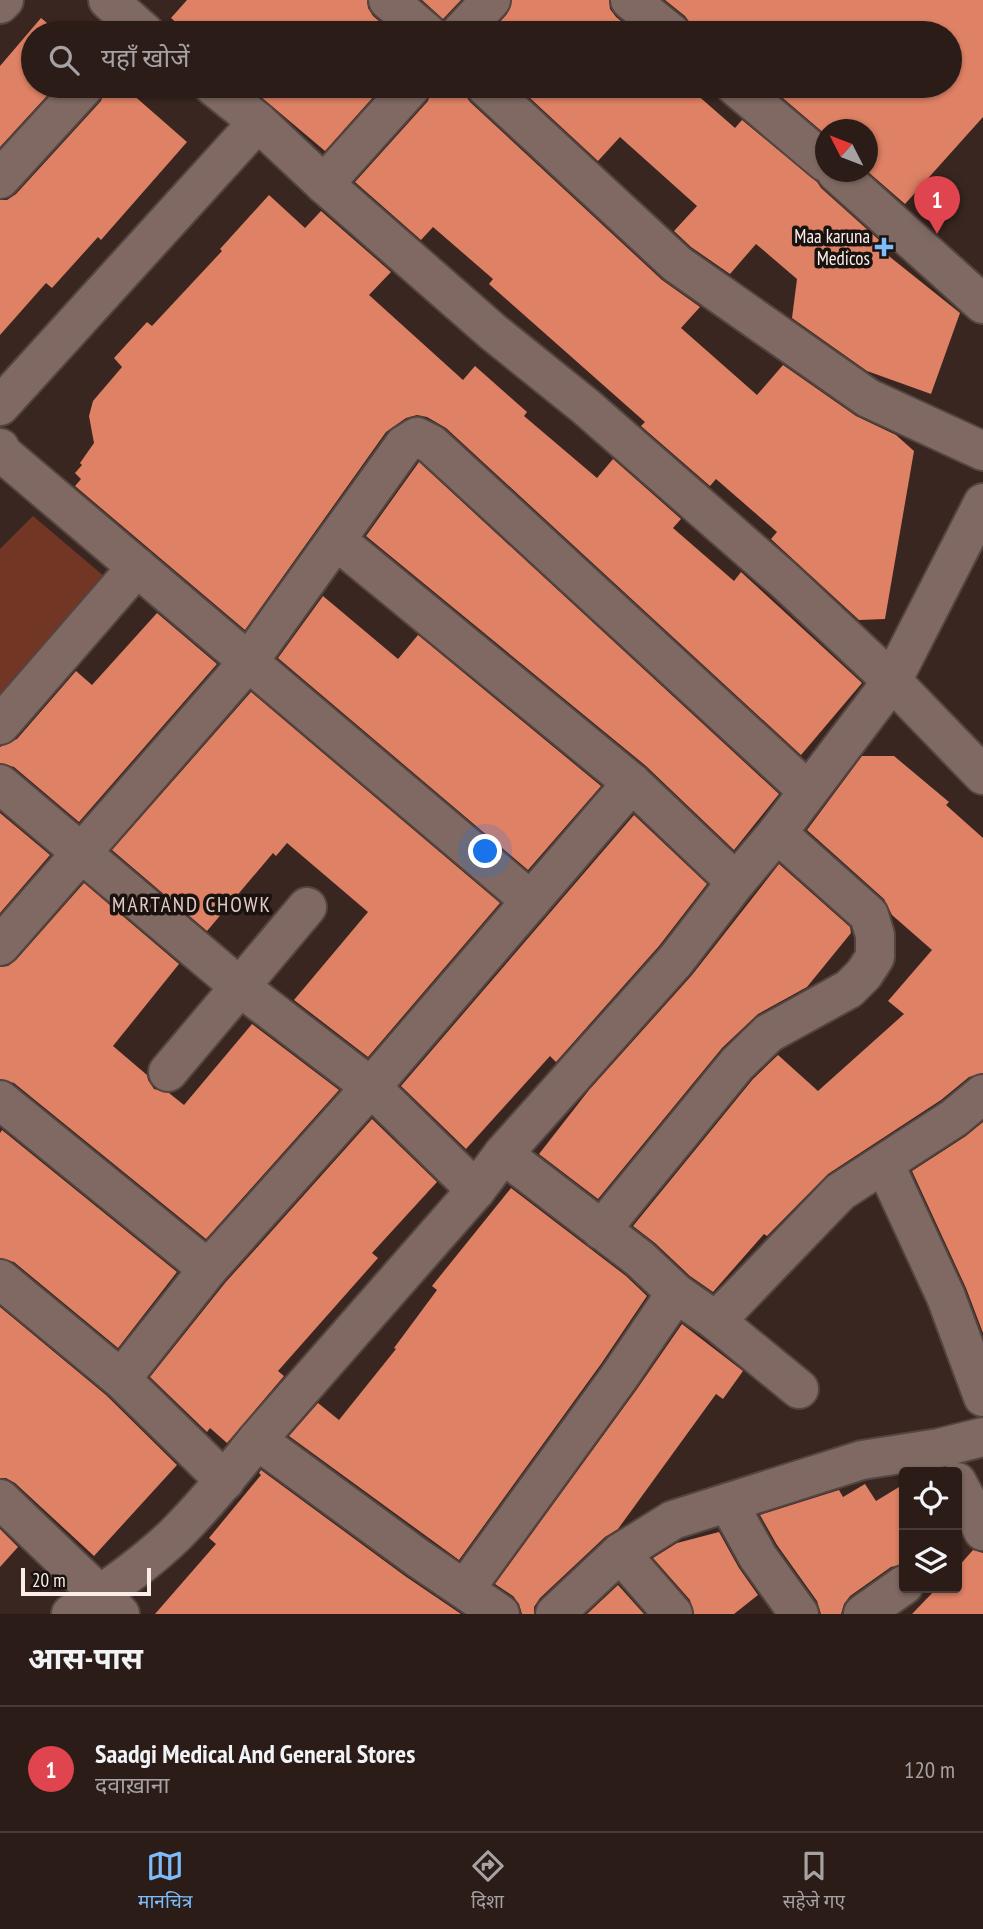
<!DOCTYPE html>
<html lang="hi">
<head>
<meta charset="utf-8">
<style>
  body { margin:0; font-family:"PT Sans Narrow","Noto Sans Devanagari",sans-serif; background:#332521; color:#f1f3f6 }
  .controls { position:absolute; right:21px; bottom:21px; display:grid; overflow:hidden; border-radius:7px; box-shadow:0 2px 5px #0004 }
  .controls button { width:63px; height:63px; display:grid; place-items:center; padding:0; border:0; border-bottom:2px solid #473a37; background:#2b1c18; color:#f1f3f6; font:35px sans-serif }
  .compass { position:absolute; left:815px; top:119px; width:63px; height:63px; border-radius:50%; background:#2b1c18; box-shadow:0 2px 5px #0004; rotate:312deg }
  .scale { position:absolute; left:21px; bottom:18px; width:130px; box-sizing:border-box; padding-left:7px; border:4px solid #fbeeea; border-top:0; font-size:19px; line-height:24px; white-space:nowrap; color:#fbeeea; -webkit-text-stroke:5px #1a120f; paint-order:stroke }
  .you { position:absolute; left:486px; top:852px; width:24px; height:24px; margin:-18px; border:5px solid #fff; border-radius:50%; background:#1a73e8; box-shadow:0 0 0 10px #1a73e833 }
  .badge { display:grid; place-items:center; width:46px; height:46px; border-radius:50%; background:#7ebdf9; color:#fff; font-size:23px; font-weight:700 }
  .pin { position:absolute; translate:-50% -58px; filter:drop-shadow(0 2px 4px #0008) }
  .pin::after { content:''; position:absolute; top:37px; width:24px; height:21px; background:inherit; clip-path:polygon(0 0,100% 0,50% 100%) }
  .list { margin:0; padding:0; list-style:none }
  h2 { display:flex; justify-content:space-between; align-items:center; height:91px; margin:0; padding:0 28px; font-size:30px }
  h2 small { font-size:23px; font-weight:400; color:#a6a1a2 }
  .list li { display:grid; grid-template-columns:46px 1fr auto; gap:21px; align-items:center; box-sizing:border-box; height:126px; padding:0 28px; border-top:2px solid #473a37 }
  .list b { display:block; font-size:26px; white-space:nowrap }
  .list p { margin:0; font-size:23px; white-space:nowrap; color:#a6a1a2 }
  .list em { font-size:23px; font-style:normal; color:#a6a1a2 }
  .icon { flex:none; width:38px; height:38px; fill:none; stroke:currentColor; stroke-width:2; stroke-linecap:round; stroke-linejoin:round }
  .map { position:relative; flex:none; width:983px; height:1614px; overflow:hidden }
  .search { position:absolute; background:#2b1c18; box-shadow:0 2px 5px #0004; left:21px; right:21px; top:21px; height:77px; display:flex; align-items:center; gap:18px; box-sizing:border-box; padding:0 24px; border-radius:38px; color:#a6a1a2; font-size:26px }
  .sheet { height:217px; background:#2b1c18 }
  nav { display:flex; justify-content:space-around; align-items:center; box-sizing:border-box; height:98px; border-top:2px solid #473a37; background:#2b1c18; font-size:19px; color:#a6a1a2 }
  nav a { display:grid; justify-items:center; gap:4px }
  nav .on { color:#7ebdf9 }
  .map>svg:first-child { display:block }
  .green { fill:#723624 }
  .building { fill:#de8164 }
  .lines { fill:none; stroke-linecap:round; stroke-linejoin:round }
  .minor-casing { stroke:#544540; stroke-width:42 }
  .tertiary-casing { stroke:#544540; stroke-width:42 }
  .secondary-casing { stroke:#544540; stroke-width:42 }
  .minor { stroke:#7f6962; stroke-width:38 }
  .tertiary { stroke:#7f6962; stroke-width:38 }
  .secondary { stroke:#7f6962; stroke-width:38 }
  .poi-dot { fill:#7ebdf9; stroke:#1a120f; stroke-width:2.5 }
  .labels { text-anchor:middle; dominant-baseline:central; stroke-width:7; stroke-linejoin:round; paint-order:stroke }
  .poi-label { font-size:19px; fill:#fbeeea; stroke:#1a120f; text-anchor:end }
  .neighbourhood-label { font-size:21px; letter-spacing:2px; fill:#e2cac2; stroke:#1a120f }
</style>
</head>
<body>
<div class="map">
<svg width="983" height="1614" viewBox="0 0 983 1614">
  <rect width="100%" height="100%" fill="#392620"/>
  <path class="green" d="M33 516 112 583 0 703V549Z"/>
  <g class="building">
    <path d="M187 0H367L368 8 373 16 393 33H188L171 18Z"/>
    <path d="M422 0H461L443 19Z"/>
    <path d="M512 0H609L610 9 616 17 636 33H490L507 14Z"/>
    <path d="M665 0H983V117L905 204 867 171V130H825V134L771 88 773 86H950V33H692L691 24 685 16Z"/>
    <path d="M41 18 59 33H33V86H56L0 147V66Z"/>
    <path d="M106 86H123L187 142 101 240 98 237 52 288 46 283 0 335V200H7L16 194 101 101Z"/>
    <path d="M248 86H383L325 151Z"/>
    <path d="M433 86H464V93L470 102 662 280 700 307 681 328 757 395 783 365 856 416 896 435 914 451 885 619 859 620 771 539 777 532 716 479 710 486 641 426 645 422 489 284 493 279 433 227 421 240 355 182 428 101Z"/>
    <path d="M517 86H687L735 128 742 120 817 182 821 188 879 240 875 245 960 313 931 394 867 371 792 318 797 279 756 244 730 274 691 247 674 231 697 206 620 137 598 161Z"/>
    <path d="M269 195 305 228 321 211 391 272 369 295 463 380 475 366 527 412 524 416 597 478 613 459 681 519 673 528 734 581 741 572 862 683 801 755 446 428 427 417 417 415 406 418 386 432 245 630 75 486 81 479 75 473 82 465 80 463 94 443 89 416 93 401 122 367 114 358 147 322 152 326 222 251 220 249Z"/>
    <path d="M419 462 779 794 734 850 646 766 366 536Z"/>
    <path d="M323 596 398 659 418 635 601 786 528 870 278 658Z"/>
    <path d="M157 613 217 664 79 822 14 767 0 763V747L17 739 76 671 92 685Z"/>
    <path d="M251 692 500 903 368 1057 294 1000 368 912 287 843 276 856 273 853 207 931 112 850Z"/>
    <path d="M862 756H894L949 802 946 805 983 838V1073L969 1077 941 1100 828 1174 767 1236 764 1234 713 1292 690 1276 655 1243 633 1226 753 1079 778 1055 818 1091 904 1014 888 1001 932 950 892 915 884 899 807 830Z"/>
    <path d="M0 813 50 855 0 913Z"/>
    <path d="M634 815 707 884 659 946 556 1062 550 1056 466 1149 401 1086Z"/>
    <path d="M779 864 850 927 851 933 807 987 758 1014 722 1048 598 1199 539 1154 589 1090 692 975Z"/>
    <path d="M84 883 179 964 113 1046 147 1075 148 1080 154 1089 169 1093 184 1105 252 1024 339 1090 206 1239 14 1083 0 1079V967L8 966 16 960Z"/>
    <path d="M372 1119 437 1182 372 1253 378 1258 278 1371 284 1376 227 1443 210 1428 207 1432 150 1377 225 1283Z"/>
    <path d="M983 1122V1333L966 1288 912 1171 966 1136Z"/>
    <path d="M2 1130 177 1272 118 1348 14 1262 0 1258V1133Z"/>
    <path d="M511 1188 626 1276 647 1296 601 1364 459 1560 289 1436 318 1403 339 1420 396 1349 394 1348 437 1290 432 1286Z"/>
    <path d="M0 1307 106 1395 177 1465 94 1556 15 1483 6 1478H0Z"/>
    <path d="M682 1324 743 1371 723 1399 716 1394 618 1529 605 1537 540 1598 534 1607V1614H522L519 1604 513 1596 495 1584 637 1389Z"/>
    <path d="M261 1470 405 1576 461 1614H155L216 1544 209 1538 261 1475 259 1473Z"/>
    <path d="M865 1484 876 1501 904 1484V1564L891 1567 850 1596 844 1604 841 1614H821L817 1601 777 1545 760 1515 839 1490 843 1497Z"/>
    <path d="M0 1529 18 1547 0 1567Z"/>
    <path d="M719 1532 739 1568 758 1595 734 1614H694L690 1600 653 1558 677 1543Z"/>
    <path d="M973 1550 983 1553V1614H912L937 1588H957V1568Z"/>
    <path d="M618 1585 644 1614H587Z"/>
  </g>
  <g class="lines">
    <defs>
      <g id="minor">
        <path d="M388 0 427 33"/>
        <path d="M630 0 671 33"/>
        <path d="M0 4 4 0"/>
        <path d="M460 33 491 0"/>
        <path d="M485 86 677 264 868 398 983 451"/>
        <path d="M735 86 825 162"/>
        <path d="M836 172 983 304"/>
        <path d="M0 179 85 86"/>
        <path d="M324 184 412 86"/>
        <path d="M0 406 258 122"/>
        <path d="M0 448 2 453 531 901"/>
        <path d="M336 540 632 783 736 882"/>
        <path d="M892 681 983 775"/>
        <path d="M0 725 137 567"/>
        <path d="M0 784 240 987 371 1087 476 1190"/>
        <path d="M0 946 249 661 404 445 417 437 431 444 808 791"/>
        <path d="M168 1072 307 907"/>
        <path d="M0 1100 208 1269"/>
        <path d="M503 1154 640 1259 676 1293 716 1321 799 1389"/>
        <path d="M885 1165 946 1297 983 1397"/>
        <path d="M601 1230 737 1064 769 1033 849 989 864 974 875 957V935L869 915 777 833"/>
        <path d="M0 1279 121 1379 225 1481"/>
        <path d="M716 1321 840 1192 954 1118 983 1094"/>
        <path d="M121 1379 208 1269 371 1087 632 783"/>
        <path d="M257 1440 418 1558 500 1614"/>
        <path d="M957 1482 983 1531"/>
        <path d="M0 1499 120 1614"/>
        <path d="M728 1503 758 1557 799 1614"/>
        <path d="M620 1553 673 1614"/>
        <path d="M465 1589 619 1377 676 1293"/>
        <path d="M555 1614 620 1553 673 1520 862 1460 939 1448 983 1437"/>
        <path d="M863 1614 904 1585"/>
      </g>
      <g id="tertiary">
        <path d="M108 0 145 33"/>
        <path d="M213 86 258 122 324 184 493 332 585 406 783 579 892 681"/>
      </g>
      <path id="secondary" d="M71 1614C105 1592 146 1563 175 1535 205 1505 231 1473 257 1440L476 1190 503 1154 676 960 736 882 777 833 892 681 983 503"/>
    </defs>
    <use href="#minor" class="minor-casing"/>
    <use href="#tertiary" class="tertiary-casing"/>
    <use href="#secondary" class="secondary-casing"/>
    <use href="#minor" class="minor"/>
    <use href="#tertiary" class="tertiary"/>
    <use href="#secondary" class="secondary"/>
  </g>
  <path class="poi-dot" d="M880.5 236.5h7v7h7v7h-7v7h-7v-7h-7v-7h7z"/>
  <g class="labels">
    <g class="poi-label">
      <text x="870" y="236">Maa karuna<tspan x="870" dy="22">Medicos</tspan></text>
    </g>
    <g class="neighbourhood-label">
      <text x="192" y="904">MARTAND CHOWK</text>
    </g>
  </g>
</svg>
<div class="controls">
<button><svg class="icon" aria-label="locate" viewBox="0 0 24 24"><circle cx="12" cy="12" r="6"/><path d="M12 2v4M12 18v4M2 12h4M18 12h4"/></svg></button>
<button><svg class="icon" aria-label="layers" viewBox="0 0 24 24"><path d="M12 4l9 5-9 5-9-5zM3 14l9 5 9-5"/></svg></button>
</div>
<svg class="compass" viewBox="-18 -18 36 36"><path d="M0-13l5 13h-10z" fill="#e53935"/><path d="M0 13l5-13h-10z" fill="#a6a1a2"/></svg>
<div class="scale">20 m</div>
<div class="you"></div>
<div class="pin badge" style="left:937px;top:234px;background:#e0444e">1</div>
<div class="search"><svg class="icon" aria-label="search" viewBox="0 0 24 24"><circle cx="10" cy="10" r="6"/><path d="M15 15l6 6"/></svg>यहाँ खोजें</div>
</div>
<section class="sheet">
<h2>आस-पास<small></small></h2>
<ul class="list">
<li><span class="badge" style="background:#e0444e">1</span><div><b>Saadgi Medical And General Stores</b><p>दवाख़ाना</p></div><em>120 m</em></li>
</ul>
</section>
<nav>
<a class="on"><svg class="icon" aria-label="map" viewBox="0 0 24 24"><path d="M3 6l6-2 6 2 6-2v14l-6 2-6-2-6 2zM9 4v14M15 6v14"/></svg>मानचित्र</a>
<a><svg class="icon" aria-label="directions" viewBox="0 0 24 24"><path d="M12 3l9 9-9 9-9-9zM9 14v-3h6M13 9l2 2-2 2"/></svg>दिशा</a>
<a><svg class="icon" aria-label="saved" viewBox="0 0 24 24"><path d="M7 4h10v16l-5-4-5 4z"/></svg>सहेजे गए</a>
</nav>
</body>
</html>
